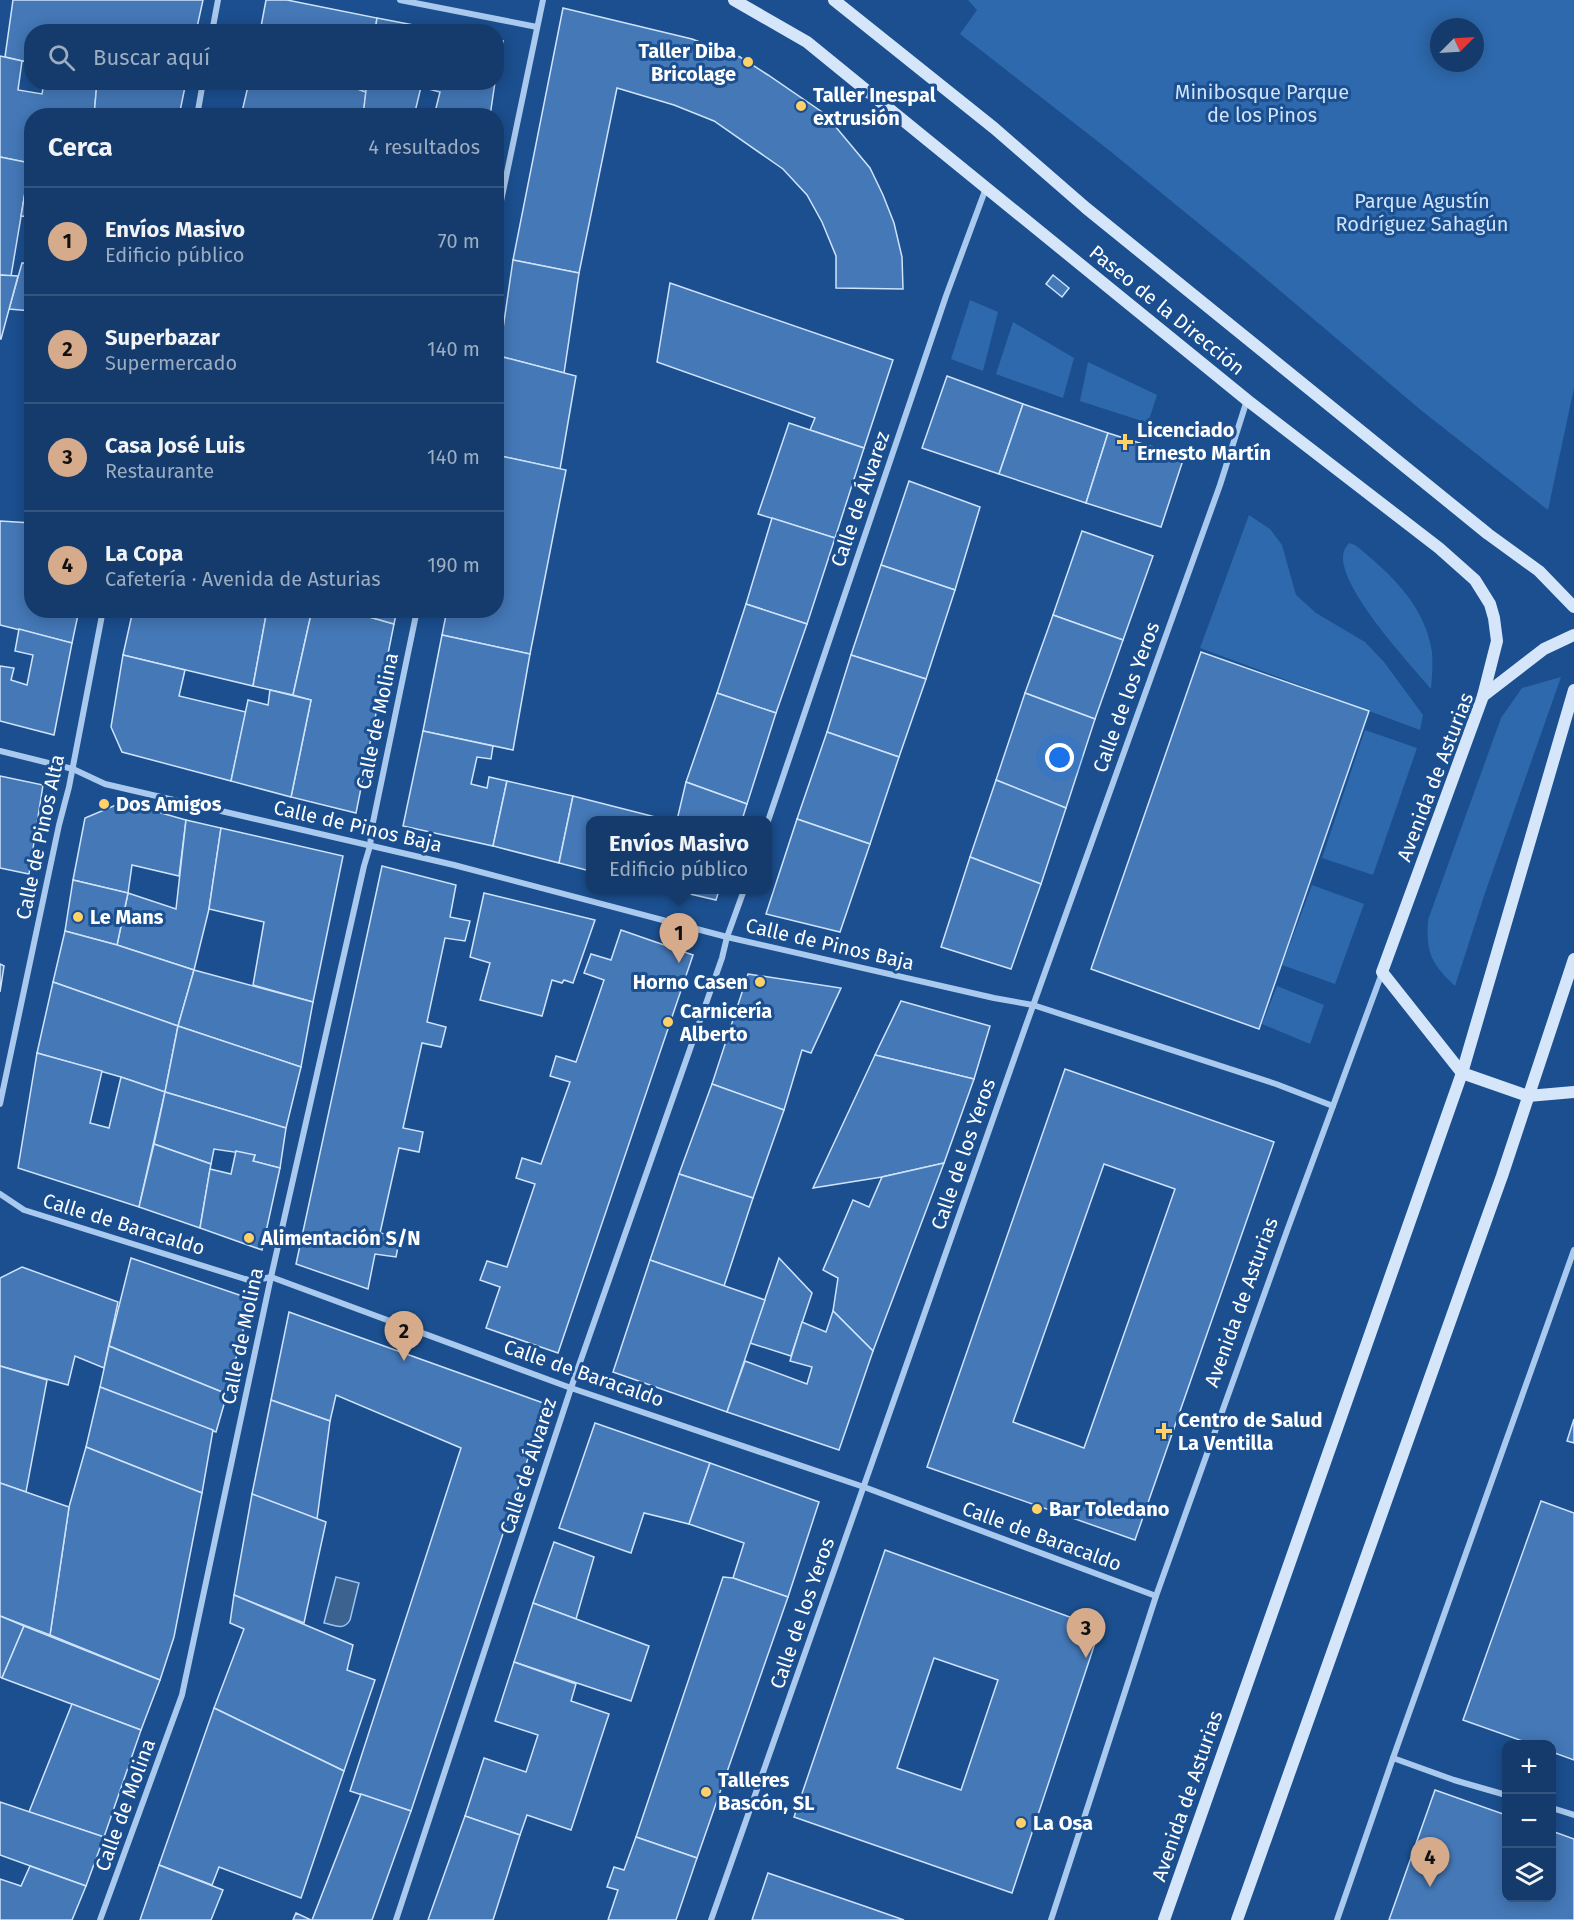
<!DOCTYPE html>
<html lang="es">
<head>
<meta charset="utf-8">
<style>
  body { margin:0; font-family:"Fira Sans",sans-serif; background:#1d4271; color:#f1f3f6 }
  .controls { position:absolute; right:18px; bottom:18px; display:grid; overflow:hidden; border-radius:12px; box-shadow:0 3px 15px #0003 }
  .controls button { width:54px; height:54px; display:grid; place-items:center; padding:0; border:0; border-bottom:2px solid #33557e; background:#143b6b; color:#f1f3f6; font:30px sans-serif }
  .compass { position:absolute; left:1430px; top:18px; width:54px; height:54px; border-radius:50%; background:#143b6b; box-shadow:0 3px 15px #0003; rotate:66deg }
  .you { position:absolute; left:1060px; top:758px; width:21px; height:21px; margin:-15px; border:4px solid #fff; border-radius:50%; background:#1a73e8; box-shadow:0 0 0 9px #1a73e833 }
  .badge { display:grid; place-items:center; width:39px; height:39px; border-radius:50%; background:#d6ab8b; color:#111; font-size:20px; font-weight:700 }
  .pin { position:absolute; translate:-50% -50px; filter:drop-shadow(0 2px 3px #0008) }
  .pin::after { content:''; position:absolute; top:32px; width:21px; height:18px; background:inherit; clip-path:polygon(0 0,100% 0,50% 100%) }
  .popup { position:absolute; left:586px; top:816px; width:186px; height:78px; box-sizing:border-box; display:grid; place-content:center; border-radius:12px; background:#143b6b; filter:drop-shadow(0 2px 4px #0005); font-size:20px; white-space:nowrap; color:#9dadc1 }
  .popup b { font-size:22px; color:#f1f3f6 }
  .popup::after { content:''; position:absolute; left:50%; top:100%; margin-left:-12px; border:12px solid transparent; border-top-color:#143b6b }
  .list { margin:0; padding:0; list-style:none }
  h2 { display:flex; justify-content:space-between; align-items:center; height:78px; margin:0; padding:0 24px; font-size:26px }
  h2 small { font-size:20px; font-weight:400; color:#9dadc1 }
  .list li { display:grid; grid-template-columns:39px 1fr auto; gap:18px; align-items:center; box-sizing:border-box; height:108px; padding:0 24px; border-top:2px solid #33557e }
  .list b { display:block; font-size:22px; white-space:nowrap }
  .list p { margin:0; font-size:20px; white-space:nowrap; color:#9dadc1 }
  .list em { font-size:20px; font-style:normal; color:#9dadc1 }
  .icon { flex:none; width:33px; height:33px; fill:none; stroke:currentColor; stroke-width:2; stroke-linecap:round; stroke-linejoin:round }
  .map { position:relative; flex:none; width:1574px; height:1920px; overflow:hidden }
  .search { position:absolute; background:#143b6b; box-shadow:0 3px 15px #0003; left:24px; top:24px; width:480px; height:66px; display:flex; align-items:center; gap:15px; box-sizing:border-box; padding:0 21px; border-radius:24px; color:#9dadc1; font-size:22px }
  .panel { position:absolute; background:#143b6b; box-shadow:0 3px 15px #0003; left:24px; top:108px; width:480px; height:510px; border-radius:24px }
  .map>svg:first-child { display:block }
  .green { fill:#2e69ad; fill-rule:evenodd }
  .water { fill:#3c6290; stroke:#9cc4f0; stroke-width:1.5 }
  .building { fill:#4478b7; stroke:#cfe3fa; stroke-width:1.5; fill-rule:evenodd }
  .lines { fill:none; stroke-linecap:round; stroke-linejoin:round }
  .street { stroke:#a9c9ee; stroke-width:6 }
  .secondary { stroke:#d6e6fa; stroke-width:12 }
  .poi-dot { fill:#ffd166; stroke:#1b4f8f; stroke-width:2 }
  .labels { text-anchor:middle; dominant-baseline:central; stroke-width:6; stroke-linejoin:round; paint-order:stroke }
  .poi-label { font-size:20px; font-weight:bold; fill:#fff; stroke:#1b4f8f; text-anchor:start }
  .park-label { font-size:20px; fill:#cfe3fa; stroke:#1b4f8f }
  .street-label { font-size:20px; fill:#fff; stroke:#1b4f8f }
</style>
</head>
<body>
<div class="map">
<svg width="1574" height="1920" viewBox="0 0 1574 1920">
  <rect width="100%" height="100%" fill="#1b4f8f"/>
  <g class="green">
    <path d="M968 0H1574V388L1548 510 1422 411 1246 262 1110 151 960 34 977 10ZM1439 27H1475V63H1439Z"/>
    <path d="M970 300 998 312 983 371 951 359Z"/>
    <path d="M1013 322 1074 358 1063 398 996 374Z"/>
    <path d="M1088 362 1157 395 1148 423 1080 401Z"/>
    <path d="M1249 515 1270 529 1282 545 1296 595 1316 613 1365 642 1384 662 1423 715 1420 730 1200 648Z"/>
    <path d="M1349 543 1355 545C1390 573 1425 605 1432 652 1433 664 1432 677 1431 689 1411 665 1333 582 1344 551 1345 548 1347 546 1349 543Z"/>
    <path d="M1561 677 1485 893 1455 986C1431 963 1426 953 1428 920L1501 718 1522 688Z"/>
    <path d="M1365 730 1417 748 1373 875 1322 858Z"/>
    <path d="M1312 885 1364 904 1335 984 1282 965Z"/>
    <path d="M1277 986 1324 1005 1310 1044 1262 1024Z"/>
  </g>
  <path class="water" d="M336 1577 359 1583 350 1620C344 1631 334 1625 324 1623Z"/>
  <g class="building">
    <path d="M13 0H203L196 32H32V63L5 57Z"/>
    <path d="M266 0H287L377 18 375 32H260Z"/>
    <path d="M563 8 692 39 740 57 768 75 825 114 870 168 883 195 894 223 902 257 903 289 836 288V256L822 222 807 195 783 169 714 121 674 105 617 88 579 273 513 260Z"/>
    <path d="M377 18 450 32H375Z"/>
    <path d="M496 40 503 41 496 76Z"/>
    <path d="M0 56 22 61 18 90 42 94 44 82H97L94 116H32L30 163 0 157Z"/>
    <path d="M97 82H186L179 116H94Z"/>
    <path d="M249 82H339L366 92 363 116H241Z"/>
    <path d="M343 82H367L366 92 343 84Z"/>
    <path d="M367 82H495L490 116H434L440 92 421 87 414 116H363Z"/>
    <path d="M0 157 30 163 11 276 0 275Z"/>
    <path d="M32 157V217L21 216 30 163Z"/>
    <path d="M513 260 579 273 564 373 499 356Z"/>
    <path d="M22 263H32V311L9 309Z"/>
    <path d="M0 275 18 276 1 339H0Z"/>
    <path d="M1053 275 1069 288 1062 297 1046 284Z"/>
    <path d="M670 283 893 360 864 448 810 430 815 418 657 362Z"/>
    <path d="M499 356 576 376 560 469 496 455V369Z"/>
    <path d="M947 376 1023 404 999 474 922 448Z"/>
    <path d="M1023 404 1108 433 1086 503 999 474Z"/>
    <path d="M789 423 864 448 835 538 758 514Z"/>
    <path d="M1108 433 1184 457 1161 527 1086 503Z"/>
    <path d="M496 455 566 470 530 654 442 635 447 610H496Z"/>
    <path d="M909 481 980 507 955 590 881 565Z"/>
    <path d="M772 518 835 538 807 624 746 604Z"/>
    <path d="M0 521 32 523V610H79L72 643 0 625Z"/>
    <path d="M1082 531 1153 556 1123 640 1053 615Z"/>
    <path d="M881 565 955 590 926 679 851 655Z"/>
    <path d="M746 604 807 624 776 713 717 693Z"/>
    <path d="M133 610H267L253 686 123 655Z"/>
    <path d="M267 610H312L293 695 253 686Z"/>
    <path d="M312 610H345L394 624 356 813 291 797 311 700 293 695Z"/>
    <path d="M345 610H397L394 624Z"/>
    <path d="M1053 615 1123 640 1095 719 1025 693Z"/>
    <path d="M19 629 72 643 54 735 0 721V666L14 668 11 680 27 685 33 655 15 651Z"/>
    <path d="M442 635 530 654 513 750 423 731Z"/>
    <path d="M1201 652 1369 711 1259 1029 1091 969Z"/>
    <path d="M123 655 185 670 179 696 246 712 231 781 122 752 111 727Z"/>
    <path d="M851 655 926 679 899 757 827 732Z"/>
    <path d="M270 690 311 700 291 797 231 781 248 700 268 705Z"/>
    <path d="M717 693 776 713 747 804 686 782Z"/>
    <path d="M1025 693 1095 719 1066 808 996 780Z"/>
    <path d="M423 731 493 746 491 759 477 757 471 784 487 788 489 777 507 781 493 846 403 826Z"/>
    <path d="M827 732 899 757 870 844 797 819Z"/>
    <path d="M0 776 43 785 29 874 0 868Z"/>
    <path d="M996 780 1066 808 1041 884 970 857Z"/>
    <path d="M507 781 573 796 559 863 493 846Z"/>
    <path d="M686 782 747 804 742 820H677Z"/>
    <path d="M573 796 667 820H590V871L559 863Z"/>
    <path d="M123 802 186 820 179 876 132 865 128 893 73 880 85 818Z"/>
    <path d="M797 819 870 844 840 932 766 914Z"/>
    <path d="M186 820 221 828 209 909 194 970 117 945 128 893 176 909Z"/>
    <path d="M221 828 343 856 313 1002 253 985 264 922 209 909Z"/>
    <path d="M970 857 1041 884 1011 969 941 947Z"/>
    <path d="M382 866 456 885 450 917 470 921 465 941 445 938 427 1022 446 1027 441 1047 422 1043 403 1128 423 1132 419 1152 399 1148 380 1233 400 1237 396 1257 375 1254 368 1289 296 1264Z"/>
    <path d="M73 880 128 893 117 945 65 931Z"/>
    <path d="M673 890H719L716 900Z"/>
    <path d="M484 893 595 920 573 983 564 980 562 983 552 980 542 1016 480 1000 490 963 470 957Z"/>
    <path d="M621 930 693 955 558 1353 486 1328 500 1287 480 1280 487 1261 507 1267 535 1184 516 1178 522 1158 541 1164 570 1082 550 1076 556 1056 576 1062 604 980 584 973 591 954 611 960Z"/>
    <path d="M65 931 117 945 194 970 178 1026 53 982Z"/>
    <path d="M0 964 4 966 0 992Z"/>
    <path d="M194 970 313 1002 301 1067 178 1026Z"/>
    <path d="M748 974 841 988 811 1053 802 1050 784 1110 712 1084Z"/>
    <path d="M53 982 178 1026 165 1092 121 1077 37 1053Z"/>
    <path d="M901 1001 990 1026 974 1079 875 1055Z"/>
    <path d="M178 1026 301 1067 286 1128 165 1092Z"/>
    <path d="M37 1053 102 1071 90 1123 109 1128 121 1077 165 1092 139 1207 18 1168Z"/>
    <path d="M875 1055 974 1079 944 1163 882 1177 813 1188Z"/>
    <path d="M1065 1069 1274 1142 1135 1540 927 1467ZM1104 1164 1175 1189 1084 1448 1013 1422Z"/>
    <path d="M712 1084 784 1110 753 1198 679 1174Z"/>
    <path d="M165 1092 286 1128 280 1168 253 1161 255 1155 214 1149 211 1164 154 1144Z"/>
    <path d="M154 1144 211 1164 200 1228 139 1207Z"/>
    <path d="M236 1151 255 1155 253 1161 280 1168 262 1250 200 1228 210 1169 231 1174Z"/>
    <path d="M944 1163 873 1351 833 1311 838 1278 823 1270 853 1200 869 1207 882 1177Z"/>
    <path d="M679 1174 753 1198 724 1286 650 1260Z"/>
    <path d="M131 1258 251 1299 227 1394 109 1346Z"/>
    <path d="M779 1258 812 1293 791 1356 750 1343Z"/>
    <path d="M650 1260 765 1300 727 1412 613 1372Z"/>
    <path d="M22 1267 118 1302 104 1368 75 1356 68 1385 0 1366V1278Z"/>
    <path d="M833 1311 873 1351 839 1450 727 1412 745 1361 807 1384 812 1367 790 1361 802 1322 826 1332Z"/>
    <path d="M289 1312 546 1404 411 1811 350 1791 461 1448 336 1395 330 1421 271 1400Z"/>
    <path d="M109 1346 227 1394 216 1432 100 1387Z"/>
    <path d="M0 1366 47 1380 26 1492 0 1483Z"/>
    <path d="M100 1387 213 1430 202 1493 86 1447Z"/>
    <path d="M271 1400 330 1421 317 1519 252 1494Z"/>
    <path d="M1574 1419V1443L1567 1441Z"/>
    <path d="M595 1423 710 1463 689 1524 644 1513 631 1553 559 1528Z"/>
    <path d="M86 1447 202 1493 174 1637 160 1680 50 1635 69 1507Z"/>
    <path d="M710 1463 819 1502 788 1597 733 1578 744 1543 689 1524Z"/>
    <path d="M0 1483 69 1507 50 1635 0 1616Z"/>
    <path d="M252 1494 326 1522 304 1623 234 1595Z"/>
    <path d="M1541 1501 1574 1513V1760L1552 1752V1744H1531L1463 1720Z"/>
    <path d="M554 1542 594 1557 576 1619 533 1603Z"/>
    <path d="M885 1550 1100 1628 1012 1893 794 1817ZM934 1658 998 1680 961 1790 897 1768Z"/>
    <path d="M723 1577 733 1578 788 1597 697 1858 636 1837Z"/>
    <path d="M234 1595 353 1645 347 1670 375 1680 344 1771 214 1708 244 1629 230 1623Z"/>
    <path d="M533 1603 649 1646 631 1701 514 1662Z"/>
    <path d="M0 1616 24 1626 2 1678 0 1677Z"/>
    <path d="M24 1626 160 1680 141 1730 2 1678Z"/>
    <path d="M514 1662 576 1684 571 1701 609 1714 571 1830 527 1815 520 1835 465 1816 484 1758 526 1772 538 1735 495 1721Z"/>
    <path d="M72 1704 141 1730 104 1837 29 1812Z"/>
    <path d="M214 1708 344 1771 301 1898 219 1867 212 1885 159 1865Z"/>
    <path d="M1435 1790 1506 1815V1898H1552V1831L1574 1839V1920H1389Z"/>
    <path d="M361 1794 411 1811 372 1920H312Z"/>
    <path d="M0 1802 104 1837 86 1886 0 1855Z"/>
    <path d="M465 1816 520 1835 493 1920H428Z"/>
    <path d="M636 1837 697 1858 676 1920H608L618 1890 607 1887 614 1867 624 1870Z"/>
    <path d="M159 1865 223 1890 211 1920H140Z"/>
    <path d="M30 1866 86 1886 72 1920H0V1879L21 1886Z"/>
    <path d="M768 1873 867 1907 904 1920H752Z"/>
    <path d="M296 1913 311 1920H312H293Z"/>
  </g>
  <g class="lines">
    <g class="street">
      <path d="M400 0 537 27"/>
      <path d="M212 32 218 0"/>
      <path d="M197 116 203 82"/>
      <path d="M496 225 543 0"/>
      <path d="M0 751 73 769 105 784 454 865 727 937 994 998 1033 1005 1276 1084 1333 1106"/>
      <path d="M768 821 946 296 986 188"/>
      <path d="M0 1104 59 825 69 787 103 610"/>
      <path d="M0 1194 24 1210 245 1279 253 1281 271 1277 571 1388 864 1487 1156 1596"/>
      <path d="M1393 1758 1454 1780 1506 1795"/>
      <path d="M1552 1808 1574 1815"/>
      <path d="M100 1920 182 1695 271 1277 364 866 370 846 372 827 417 610"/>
      <path d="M396 1920 571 1388 722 958 727 937 744 890"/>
      <path d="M711 1920 1025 1028 1220 485 1247 400"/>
      <path d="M1051 1920 1156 1596 1288 1228 1382 973"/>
      <path d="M1337 1920 1393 1758 1574 1250"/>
    </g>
    <g class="secondary">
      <path d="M734 0 807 42 1247 400 1439 548 1475 580 1490 604 1494 618 1497 641 1483 696 1382 972 1462 1073 1528 1096 1574 1092"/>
      <path d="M834 0 994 128 1086 208 1488 534 1539 571 1574 607"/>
      <path d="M1483 696 1544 649 1574 635"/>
      <path d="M1164 1920 1462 1073 1574 690"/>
      <path d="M1237 1920 1474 1254 1502 1176 1574 959"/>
    </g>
  </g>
  <g class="poi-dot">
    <circle cx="748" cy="62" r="6"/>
    <circle cx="801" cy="106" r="6"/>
    <path d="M1122 433h6v6h6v6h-6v6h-6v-6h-6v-6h6z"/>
    <circle cx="104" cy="804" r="6"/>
    <circle cx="78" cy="917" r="6"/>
    <circle cx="760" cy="982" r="6"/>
    <circle cx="668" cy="1022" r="6"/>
    <circle cx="249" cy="1238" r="6"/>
    <path d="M1161 1422h6v6h6v6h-6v6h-6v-6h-6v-6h6z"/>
    <circle cx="1037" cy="1509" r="6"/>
    <circle cx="706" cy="1792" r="6"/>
    <circle cx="1021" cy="1823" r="6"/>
  </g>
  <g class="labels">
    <g class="poi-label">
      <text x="736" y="51" text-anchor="end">Taller Diba<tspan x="736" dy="23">Bricolage</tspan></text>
      <text x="813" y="95">Taller Inespal<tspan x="813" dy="23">extrusión</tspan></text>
      <text x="1137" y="430">Licenciado<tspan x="1137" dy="23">Ernesto Martín</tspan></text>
      <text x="116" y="804">Dos Amigos</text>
      <text x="90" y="917">Le Mans</text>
      <text x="748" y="982" text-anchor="end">Horno Casen</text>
      <text x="680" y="1011">Carnicería<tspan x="680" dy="23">Alberto</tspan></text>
      <text x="261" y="1238">Alimentación S/N</text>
      <text x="1178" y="1420">Centro de Salud<tspan x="1178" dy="23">La Ventilla</tspan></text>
      <text x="1049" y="1509">Bar Toledano</text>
      <text x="718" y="1780">Talleres<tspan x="718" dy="23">Bascón, SL</tspan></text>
      <text x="1033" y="1823">La Osa</text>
    </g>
    <g class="park-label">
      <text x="1262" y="92">Minibosque Parque<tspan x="1262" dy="23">de los Pinos</tspan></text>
      <text x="1422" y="201">Parque Agustín<tspan x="1422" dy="23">Rodríguez Sahagún</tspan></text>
    </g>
    <g class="street-label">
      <text transform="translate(1167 310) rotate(39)">Paseo de la Dirección</text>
      <text transform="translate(860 499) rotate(-71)">Calle de Álvarez</text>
      <text transform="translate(1126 697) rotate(-70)">Calle de los Yeros</text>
      <text transform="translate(377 721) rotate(-78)">Calle de Molina</text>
      <text transform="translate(1435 777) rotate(-69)">Avenida de Asturias</text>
      <text transform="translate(358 826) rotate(13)">Calle de Pinos Baja</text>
      <text transform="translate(40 837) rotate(-78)">Calle de Pinos Alta</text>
      <text transform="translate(830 944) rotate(13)">Calle de Pinos Baja</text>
      <text transform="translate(963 1154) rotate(-71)">Calle de los Yeros</text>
      <text transform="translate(124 1224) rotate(17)">Calle de Baracaldo</text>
      <text transform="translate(1241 1302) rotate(-70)">Avenida de Asturias</text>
      <text transform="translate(242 1336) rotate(-78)">Calle de Molina</text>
      <text transform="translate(584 1373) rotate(19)">Calle de Baracaldo</text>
      <text transform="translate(528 1466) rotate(-72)">Calle de Álvarez</text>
      <text transform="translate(1042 1536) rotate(20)">Calle de Baracaldo</text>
      <text transform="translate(802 1613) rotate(-71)">Calle de los Yeros</text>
      <text transform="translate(1187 1796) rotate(-71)">Avenida de Asturias</text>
      <text transform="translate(125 1805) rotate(-70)">Calle de Molina</text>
    </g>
  </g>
</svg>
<div class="controls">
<button>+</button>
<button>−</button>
<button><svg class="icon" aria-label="layers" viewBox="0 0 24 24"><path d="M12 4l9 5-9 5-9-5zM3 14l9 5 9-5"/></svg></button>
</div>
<svg class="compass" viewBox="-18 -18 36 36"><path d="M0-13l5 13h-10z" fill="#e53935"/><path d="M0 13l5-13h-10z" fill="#9dadc1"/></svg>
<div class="you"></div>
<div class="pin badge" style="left:679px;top:963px">1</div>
<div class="popup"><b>Envíos Masivo</b>Edificio público</div>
<div class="pin badge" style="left:404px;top:1361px">2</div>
<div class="pin badge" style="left:1086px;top:1658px">3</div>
<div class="pin badge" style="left:1430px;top:1887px">4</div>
<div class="search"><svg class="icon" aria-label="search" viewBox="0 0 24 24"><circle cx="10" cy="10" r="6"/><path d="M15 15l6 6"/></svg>Buscar aquí</div>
<section class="panel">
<h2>Cerca<small>4 resultados</small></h2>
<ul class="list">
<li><span class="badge">1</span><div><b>Envíos Masivo</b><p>Edificio público</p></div><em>70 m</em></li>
<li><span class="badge">2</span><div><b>Superbazar</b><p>Supermercado</p></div><em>140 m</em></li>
<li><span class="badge">3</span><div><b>Casa José Luis</b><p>Restaurante</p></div><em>140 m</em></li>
<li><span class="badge">4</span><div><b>La Copa</b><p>Cafetería · Avenida de Asturias</p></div><em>190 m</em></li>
</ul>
</section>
</div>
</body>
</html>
